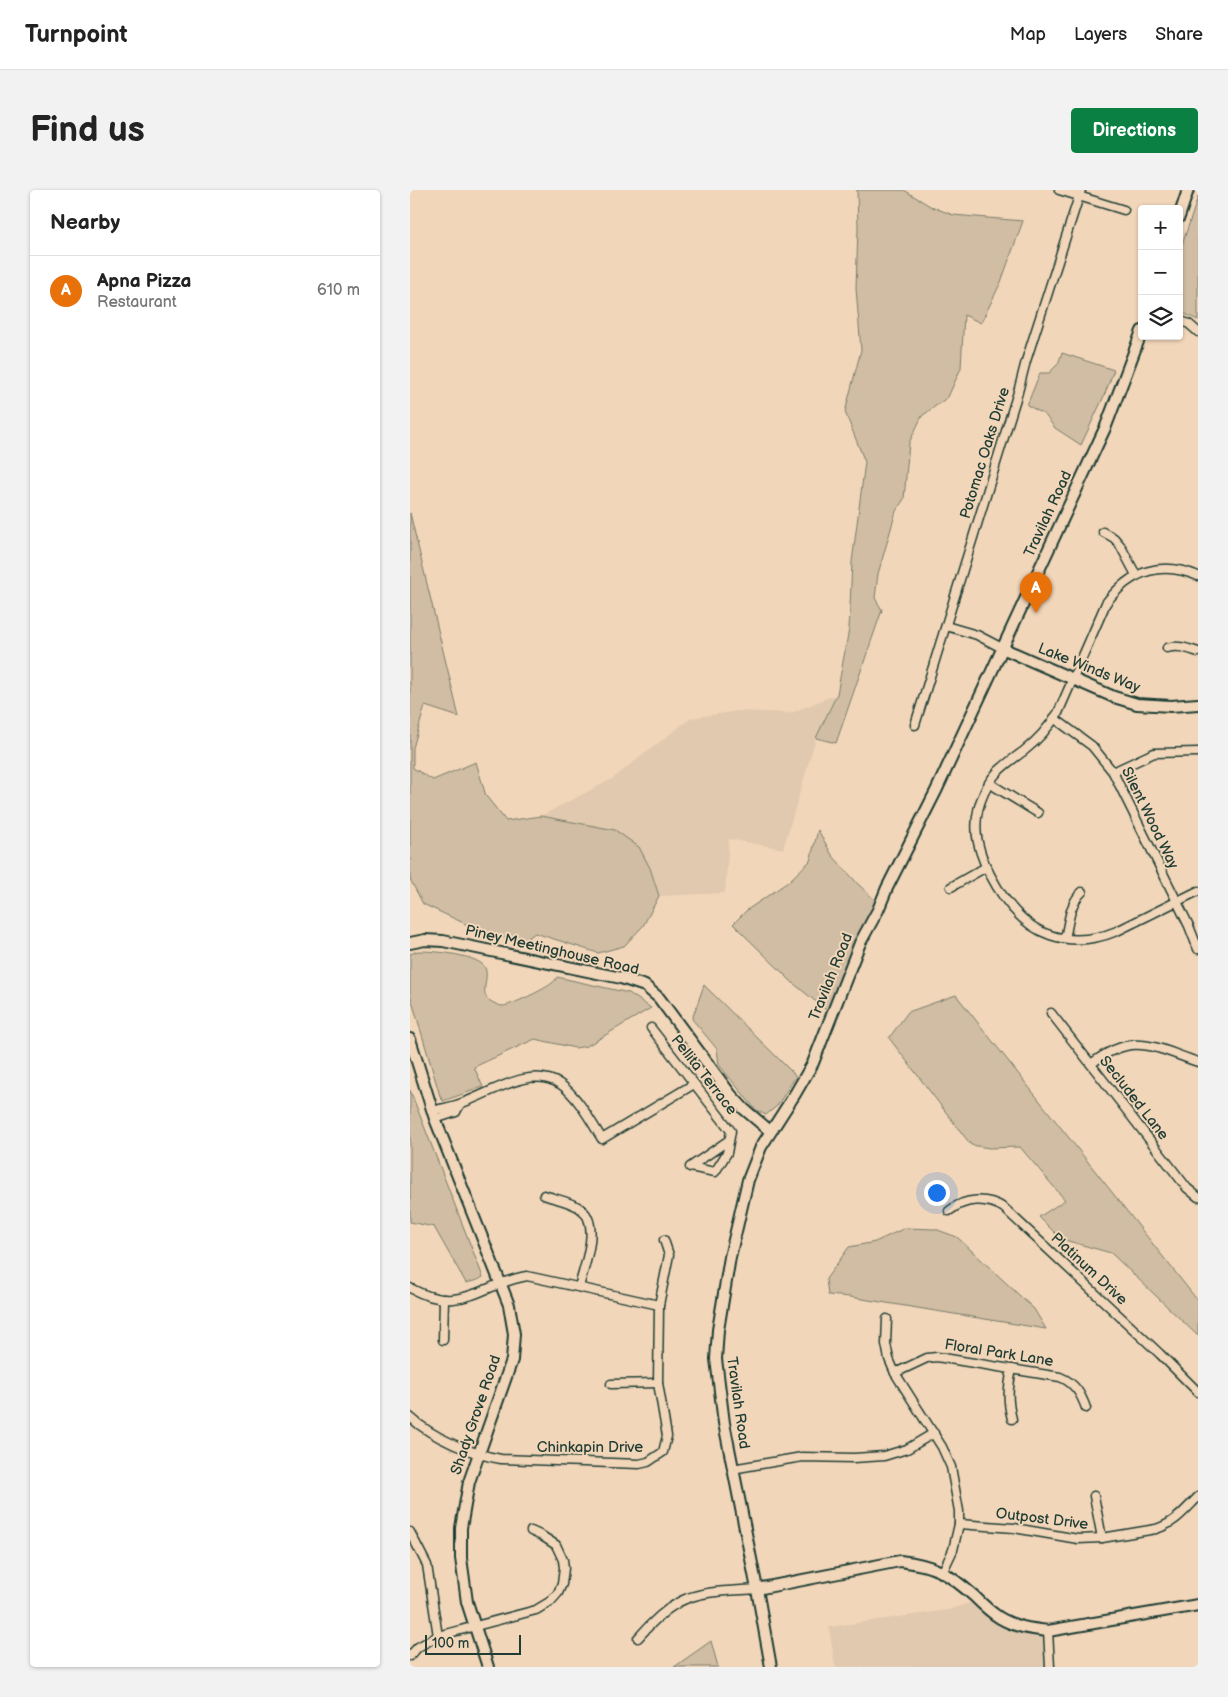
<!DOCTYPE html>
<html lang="en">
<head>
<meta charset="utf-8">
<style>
  body { margin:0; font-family:"Balsamiq Sans",sans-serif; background:#f2f2f2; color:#222 }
  .controls { position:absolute; right:15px; top:15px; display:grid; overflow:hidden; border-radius:5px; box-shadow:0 1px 4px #0004 }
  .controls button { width:45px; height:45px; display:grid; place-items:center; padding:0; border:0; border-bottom:1px solid #e0e0e0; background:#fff; color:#222; font:25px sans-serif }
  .scale { position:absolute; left:15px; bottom:12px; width:96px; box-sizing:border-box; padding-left:5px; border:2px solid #1f3d34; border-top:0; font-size:14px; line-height:18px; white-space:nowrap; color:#1f3d34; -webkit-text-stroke:4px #f2d6b9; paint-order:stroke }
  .you { position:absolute; left:526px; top:1002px; width:18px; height:18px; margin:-12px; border:4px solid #fff; border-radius:50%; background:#1a73e8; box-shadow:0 0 0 8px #1a73e833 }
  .badge { display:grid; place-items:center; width:32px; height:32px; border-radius:50%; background:#0b8043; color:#fff; font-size:16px; font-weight:700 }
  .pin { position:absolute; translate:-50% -41px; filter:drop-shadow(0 1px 2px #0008) }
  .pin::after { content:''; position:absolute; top:26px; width:18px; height:15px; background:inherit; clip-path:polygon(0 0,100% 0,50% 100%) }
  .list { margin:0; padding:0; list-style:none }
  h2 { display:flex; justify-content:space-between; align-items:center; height:65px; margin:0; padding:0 20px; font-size:21px }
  h2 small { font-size:16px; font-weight:400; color:#767676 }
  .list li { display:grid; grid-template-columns:32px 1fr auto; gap:15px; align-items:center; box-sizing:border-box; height:70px; padding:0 20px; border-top:1px solid #e0e0e0 }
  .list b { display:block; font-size:19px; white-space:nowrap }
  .list p { margin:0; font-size:16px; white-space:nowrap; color:#767676 }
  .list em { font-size:16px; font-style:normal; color:#767676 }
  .icon { flex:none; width:28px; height:28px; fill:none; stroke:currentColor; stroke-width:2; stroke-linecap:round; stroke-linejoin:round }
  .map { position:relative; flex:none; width:788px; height:1477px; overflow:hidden; border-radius:5px }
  header { display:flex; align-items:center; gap:30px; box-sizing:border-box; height:70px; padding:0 25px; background:#fff; border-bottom:1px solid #e0e0e0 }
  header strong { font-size:24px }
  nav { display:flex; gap:28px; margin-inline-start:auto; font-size:18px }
  .intro { display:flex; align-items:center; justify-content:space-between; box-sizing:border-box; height:120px; padding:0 30px }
  h1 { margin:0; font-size:35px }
  .button { padding:12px 22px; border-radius:5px; background:#0b8043; color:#fff; font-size:18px; font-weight:700 }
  main { display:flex; gap:30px; padding:0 30px }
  aside { flex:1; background:#fff; border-radius:5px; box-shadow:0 1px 4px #0004 }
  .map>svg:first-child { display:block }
  .built { fill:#e0c9ae }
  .green { fill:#d0bda3; stroke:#787d6c }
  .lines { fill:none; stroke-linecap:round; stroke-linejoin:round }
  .street-casing { stroke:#1f3d34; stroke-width:11 }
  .secondary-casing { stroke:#1f3d34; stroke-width:14 }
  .street { stroke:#f2d6b9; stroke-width:8 }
  .secondary { stroke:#f2d6b9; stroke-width:10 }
  .labels { text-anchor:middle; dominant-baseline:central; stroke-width:4; stroke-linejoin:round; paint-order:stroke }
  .street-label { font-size:15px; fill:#1f3d34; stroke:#f2d6b9 }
</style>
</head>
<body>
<header>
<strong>Turnpoint</strong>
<nav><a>Map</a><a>Layers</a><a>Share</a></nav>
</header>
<div class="intro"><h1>Find us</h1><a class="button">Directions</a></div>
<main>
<aside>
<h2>Nearby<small></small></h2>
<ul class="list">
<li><span class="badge" style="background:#e8710a">A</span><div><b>Apna Pizza</b><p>Restaurant</p></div><em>610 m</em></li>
</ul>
</aside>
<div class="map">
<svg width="788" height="1477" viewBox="0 0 788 1477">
  <rect width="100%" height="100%" fill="#f2d6b9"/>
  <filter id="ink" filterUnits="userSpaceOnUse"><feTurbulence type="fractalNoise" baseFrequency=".02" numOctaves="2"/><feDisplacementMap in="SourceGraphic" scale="10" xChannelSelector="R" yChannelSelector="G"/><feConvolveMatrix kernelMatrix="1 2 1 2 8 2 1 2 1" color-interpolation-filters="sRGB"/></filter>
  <g filter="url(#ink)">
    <g class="built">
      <path d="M427 504 406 548 373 659 319 649 315 703 249 706 240 678 161 631 131 626 202 589 281 528 328 521 381 523Z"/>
      <path d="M568 1410 590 1428 638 1441 640 1477H425L419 1437 538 1420Z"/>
    </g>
    <g class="green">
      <path d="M447 0H494L520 16 543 25 613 31 591 92 571 133 554 125 551 178 538 207 512 226 499 253 494 309 486 321 468 384 465 408 472 420 426 553 406 548 427 504 439 439 442 372 455 272 435 222 451 160 446 98 448 38Z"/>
      <path d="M788 7V130L769 121V64Z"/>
      <path d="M652 163 704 180 694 206 671 255 645 238 635 225 617 215 630 183H639L648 174Z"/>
      <path d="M0 323 49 527 15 516 3 558V578L23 590 66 572 76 606 96 631 131 626 205 640 229 657 240 678 249 706 233 736 214 756 188 763 125 743 112 752 75 743 13 714 0 689Z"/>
      <path d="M408 640 422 665 448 694 470 715 421 824 383 793 323 734 337 720 378 692 400 671Z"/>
      <path d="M8 761C24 761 59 764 72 774 83 783 68 802 79 810 83 813 89 816 93 816 100 816 137 798 142 793 144 792 146 789 147 787L219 803 241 818 177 856 165 858 125 849 64 877 73 897 33 911 30 906 0 804V764Z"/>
      <path d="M294 795 386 886 367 916 356 925 346 920 309 875 307 859 282 829Z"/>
      <path d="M546 805 788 1111V1146L701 1063 651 1049 629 1027 655 1010 610 957 579 958 561 955 479 848 498 822Z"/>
      <path d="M0 900 73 1087 68 1090 56 1093 24 1037 0 1032Z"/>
      <path d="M495 1038 525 1039 547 1047 624 1119 636 1139 440 1107 418 1105 416 1089 439 1057 465 1052Z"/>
      <path d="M301 1451 308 1477H264Z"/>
    </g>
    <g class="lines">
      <defs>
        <g id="street">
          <path d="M649 0 714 20"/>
          <path d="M769 130 779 134 788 142"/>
          <path d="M693 342 704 348 710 355 726 385"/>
          <path d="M788 386C751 370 720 381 696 413L648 523C639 537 629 549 615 560 597 574 584 580 574 603 558 637 569 667 587 697 600 718 616 737 640 745 663 753 685 750 707 741L788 701"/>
          <path d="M536 436 567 445 592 458"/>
          <path d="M757 458C769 455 776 458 788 462"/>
          <path d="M644 528 682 556 703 582 779 736 788 759"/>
          <path d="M505 535 608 202 616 171 671 0"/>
          <path d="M703 582 744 563 788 562"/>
          <path d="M579 593 628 623"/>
          <path d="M541 697 576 677"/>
          <path d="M655 748C659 733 659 714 672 702"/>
          <path d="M641 823 777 998 788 1007"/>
          <path d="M241 838 321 941 317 963 305 982 280 977 319 950"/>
          <path d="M681 874C723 841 743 857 788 872"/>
          <path d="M22 921C32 918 43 917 52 913 82 903 119 875 150 894 167 905 182 933 192 949L284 894"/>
          <path d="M25 929 46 922 50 914"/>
          <path d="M134 1005C145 1009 158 1011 168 1017 193 1031 174 1076 169 1097"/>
          <path d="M539 1021C555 1008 577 1007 594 1018L750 1164 788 1202"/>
          <path d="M0 1098C52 1126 70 1094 117 1086L249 1115"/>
          <path d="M477 1129 476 1154 479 1169 485 1183 532 1257 541 1277 549 1321V1334L543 1360 533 1381"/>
          <path d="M33 1150 34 1109"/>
          <path d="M602 1179C598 1198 597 1210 602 1229"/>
          <path d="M485 1183 517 1168 527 1167 650 1187C665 1193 671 1204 676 1218"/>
          <path d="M201 1194 248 1193"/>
          <path d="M0 1227C23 1248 61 1264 91 1269L229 1274 238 1272 253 1262 257 1246 248 1193 249 1115 259 1065 254 1050"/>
          <path d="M322 1279 392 1267 444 1268 474 1266 497 1259 524 1243"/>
          <path d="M684 1306 692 1348"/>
          <path d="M549 1334 604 1338 668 1349 692 1348 746 1339C765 1333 774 1321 788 1307"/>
          <path d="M0 1342 17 1375 28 1446"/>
          <path d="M638 1441 640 1477"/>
          <path d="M228 1448C240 1434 253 1421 269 1412 292 1400 322 1401 347 1399"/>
          <path d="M0 1466 8 1457 28 1446 126 1420 141 1411 148 1403 152 1394 154 1378 153 1370 146 1355 132 1346 121 1341"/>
        </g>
        <g id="secondary">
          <path d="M769 27 778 0"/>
          <path d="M592 458 704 507 727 514 761 516 788 514"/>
          <path d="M0 753 15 750 33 751 211 788 235 796 249 808 321 905 334 919 360 941"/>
          <path d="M0 849 25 929 99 1115 104 1144 102 1170 59 1292 51 1338V1368L57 1412 78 1477"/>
          <path d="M347 1399 490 1371C525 1375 538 1383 564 1406 572 1414 580 1422 590 1428 605 1437 621 1439 638 1441L788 1415"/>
          <path d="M361 1477 347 1399 314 1233 306 1169 308 1140 320 1067 338 990 351 957 385 904 403 873 450 753 468 720 477 698 527 599 696 236 732 141"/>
        </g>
      </defs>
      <use href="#street" class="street-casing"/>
      <use href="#secondary" class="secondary-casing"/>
      <use href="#street" class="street"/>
      <use href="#secondary" class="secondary"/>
    </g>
  </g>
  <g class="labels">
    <g class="street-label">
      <text transform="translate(575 263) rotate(-73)">Potomac Oaks Drive</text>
      <text transform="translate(638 324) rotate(-65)">Travilah Road</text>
      <text transform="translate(679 478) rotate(22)">Lake Winds Way</text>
      <text transform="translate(740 628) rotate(64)">Silent Wood Way</text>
      <text transform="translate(142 760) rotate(13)">Piney Meetinghouse Road</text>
      <text transform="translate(421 787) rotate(-68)">Travilah Road</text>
      <text transform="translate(294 885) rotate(52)">Pellita Terrace</text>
      <text transform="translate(724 908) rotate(52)">Secluded Lane</text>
      <text transform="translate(679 1079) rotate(43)">Platinum Drive</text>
      <text transform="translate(589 1163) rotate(9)">Floral Park Lane</text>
      <text transform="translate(328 1213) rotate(82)">Travilah Road</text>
      <text transform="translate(66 1225) rotate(-71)">Shady Grove Road</text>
      <text x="180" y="1257">Chinkapin Drive</text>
      <text transform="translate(632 1329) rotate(7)">Outpost Drive</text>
    </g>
  </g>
</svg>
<div class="controls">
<button>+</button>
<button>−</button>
<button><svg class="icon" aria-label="layers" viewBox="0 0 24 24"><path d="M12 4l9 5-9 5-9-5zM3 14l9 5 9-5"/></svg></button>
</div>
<div class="scale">100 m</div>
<div class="you"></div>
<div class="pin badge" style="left:626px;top:423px;background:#e8710a">A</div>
</div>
</main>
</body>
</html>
